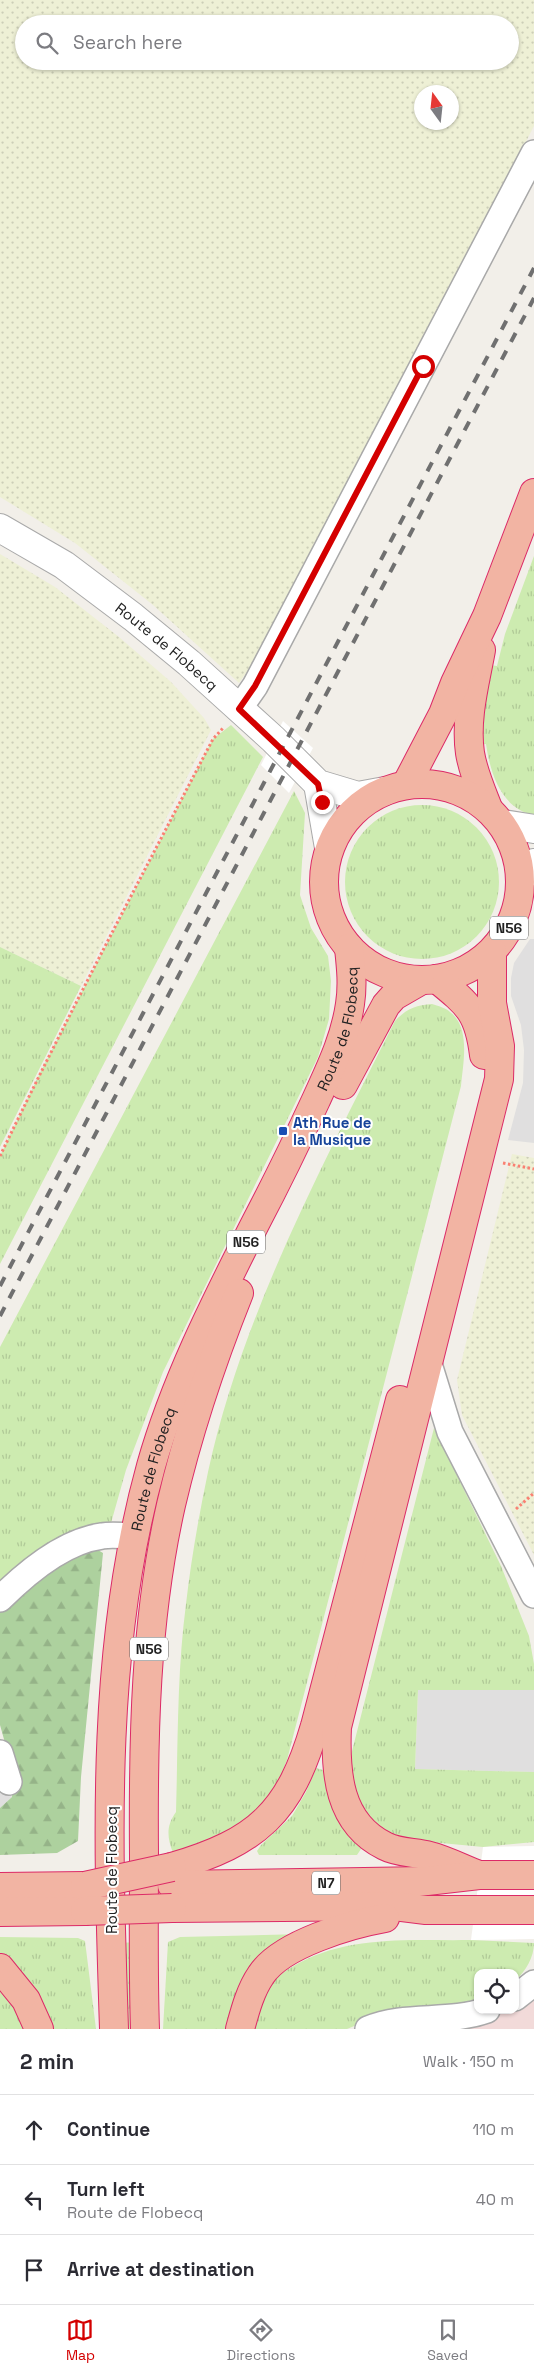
<!DOCTYPE html>
<html lang="en">
<head>
<meta charset="utf-8">
<style>
  body { margin:0; font-family:"Space Grotesk",sans-serif; background:#f2f2f3; color:#2b2b33 }
  .controls { position:absolute; right:15px; bottom:15px; display:grid; overflow:hidden; border-radius:10px; box-shadow:0 1px 4px #0004 }
  .controls button { width:45px; height:45px; display:grid; place-items:center; padding:0; border:0; border-bottom:1px solid #e1e1e2; background:#fff; color:#2b2b33; font:25px sans-serif }
  .compass { position:absolute; left:414px; top:85px; width:45px; height:45px; border-radius:50%; background:#fff; box-shadow:0 1px 4px #0004; rotate:345deg }
  .stop { position:absolute; width:15px; height:15px; margin:-11px; border:4px solid #d40000; border-radius:50%; background:#fff }
  .stop.end { background:#d40000; border-color:#fff; box-shadow:0 1px 5px #0008 }
  .list { margin:0; padding:0; list-style:none }
  h2 { display:flex; justify-content:space-between; align-items:center; height:65px; margin:0; padding:0 20px; font-size:21px }
  h2 small { font-size:16px; font-weight:400; color:#7c7c81 }
  .list li { display:grid; grid-template-columns:32px 1fr auto; gap:15px; align-items:center; box-sizing:border-box; height:70px; padding:0 20px; border-top:1px solid #e1e1e2 }
  .list b { display:block; font-size:19px; white-space:nowrap }
  .list p { margin:0; font-size:16px; white-space:nowrap; color:#7c7c81 }
  .list em { font-size:16px; font-style:normal; color:#7c7c81 }
  .icon { flex:none; width:28px; height:28px; fill:none; stroke:currentColor; stroke-width:2; stroke-linecap:round; stroke-linejoin:round }
  .map { position:relative; flex:none; width:534px; height:2029px; overflow:hidden }
  .search { position:absolute; background:#fff; box-shadow:0 1px 4px #0004; left:15px; right:15px; top:15px; height:55px; display:flex; align-items:center; gap:12px; box-sizing:border-box; padding:0 18px; border-radius:28px; color:#7c7c81; font-size:19px }
  .sheet { height:275px; background:#fff }
  nav { display:flex; justify-content:space-around; align-items:center; box-sizing:border-box; height:70px; border-top:1px solid #e1e1e2; background:#fff; font-size:14px; color:#7c7c81 }
  nav a { display:grid; justify-items:center; gap:2px }
  nav .on { color:#d40000 }
  .map>svg:first-child { display:block }
  .residential { fill:#e0dfdf }
  .commercial { fill:#f2dad9 }
  .farmland { fill:url(#farmland-dots); fill-rule:evenodd }
  .grass { fill:url(#grass-tufts) }
  .forest { fill:url(#forest-firs) }
  .pier { fill:#fff }
  .lines { fill:none; stroke-linecap:round; stroke-linejoin:round }
  .minor-casing { stroke:#a9a9a9; stroke-width:28 }
  .tertiary-casing { stroke:#a9a9a9; stroke-width:30 }
  .trunk-casing { stroke:#dc2a67; stroke-width:30 }
  .path { stroke:#fa8072; stroke-width:3; stroke-dasharray:2.5 2.5; stroke-linecap:butt }
  .minor { stroke:#fff; stroke-width:25 }
  .tertiary { stroke:#fff; stroke-width:28 }
  .trunk { stroke:#f2b4a3; stroke-width:28 }
  .rail { stroke:#707070; stroke-width:4; stroke-dasharray:10 10; stroke-linecap:butt }
  .trunk-bridge-casing { stroke:#dc2a67; stroke-width:30; stroke-linecap:butt }
  .trunk-bridge { stroke:#f2b4a3; stroke-width:28 }
  .route { stroke:#d40000; stroke-width:6 }
  .transit-dot { fill:#1a4fb4; stroke:#fff; stroke-width:2 }
  .labels { text-anchor:middle; dominant-baseline:central; stroke-width:4; stroke-linejoin:round; paint-order:stroke }
  .shield { fill:#fff; stroke:#646464; stroke-width:1 }
  .shield-label { font-size:14px; font-weight:bold; fill:#222 }
  .street-label { font-size:15px; fill:#222; stroke:#fff }
  .transit-label { font-size:15px; font-weight:bold; fill:#164399; stroke:#fff; text-anchor:start }
</style>
</head>
<body>
<div class="map">
<svg width="534" height="2029" viewBox="0 0 534 2029">
  <defs>
    <pattern id="farmland-dots" width="8" height="8" patternUnits="userSpaceOnUse" patternTransform="scale(1.25)"><rect width="8" height="8" fill="#eef0d5"/><path d="M2 2h.1M6 6h.1" fill="none" stroke="#ccceb7" stroke-width="1.8" stroke-linecap="round"/></pattern>
    <pattern id="grass-tufts" width="24" height="20" patternUnits="userSpaceOnUse" patternTransform="scale(1.25)"><rect width="24" height="20" fill="#cdebb0"/><path d="M3 7l-1-3M5 7V3M7 7l1-3M15 17l-1-3M17 17v-4M19 17l1-3" fill="none" stroke="#b0c997"/></pattern>
    <pattern id="forest-firs" width="22" height="20" patternUnits="userSpaceOnUse" patternTransform="scale(1.25)"><rect width="22" height="20" fill="#add19e"/><path d="M5 1l3.5 6h-7zM16 11l3.5 6h-7z" fill="#95b388"/></pattern>
  </defs>
  <rect width="100%" height="100%" fill="#f2efe9"/>
  <g class="residential">
    <path d="M530 939H534V1143L508 1140 523 1083 524 1050 521 1025 511 996V978L514 963Z"/>
    <path d="M418 1690H534V1772L415 1769Z"/>
    <path d="M0 1773 12 1797 0 1808Z"/>
  </g>
  <path class="commercial" d="M534 1997V2029H368L487 2010H515V1998Z"/>
  <g class="farmland">
    <path d="M0 0H534V126L274 633 239 683 153 605 75 543 0 497ZM24 24H510V61H24ZM422 92H452V122H422Z"/>
    <path d="M0 554 55 587 119 637 171 682 204 718 211 730 81 986 0 947Z"/>
    <path d="M512 1154 534 1158V1555L462 1415 457 1380Z"/>
  </g>
  <g class="grass">
    <path d="M534 556V815C501 809 490 772 486 744L480 745 490 665 497 666 505 634Z"/>
    <path d="M231 725 263 757 0 1264V1156L41 1071 213 739Z"/>
    <path d="M294 791 305 813 300 895 311 928 328 956 331 981 329 1019 318 1057 163 1372 126 1470 111 1523 0 1591V1347Z"/>
    <circle cx="422" cy="882" r="77"/>
    <path d="M0 947 81 986 0 1147Z"/>
    <path d="M432 1004C438 1006 446 1008 450 1012 471 1028 463 1063 461 1086L287 1760C282 1772 278 1785 272 1796 257 1826 203 1843 173 1853 167 1837 166 1826 176 1812 178 1743 177 1672 186 1604 191 1560 199 1515 208 1472 242 1315 323 1164 395 1021 406 1009 416 1005 432 1004Z"/>
    <path d="M434 1428 501 1566 529 1636 534 1664V1690H418L415 1769 534 1772V1842L483 1847 399 1839 382 1830 369 1818 357 1803 348 1767Z"/>
    <path d="M316 1768 323 1770 329 1792 360 1840 361 1849 357 1855H259L257 1851 261 1845 292 1816 306 1792Z"/>
    <path d="M303 1934 232 2029H163L168 1942 180 1937Z"/>
    <path d="M0 1937 78 1938 85 1941 96 2029H49L0 1956Z"/>
    <path d="M471 1940 534 1943C534 1957 526 1971 515 1981V1973H478V2007L376 2017 347 2029H252C256 2014 262 1997 271 1984 277 1975 290 1968 299 1963 352 1935 412 1941 471 1940Z"/>
    <path d="M138 1942 139 2029H120L119 1943Z"/>
    <path d="M0 1986 20 2017 24 2029H0Z"/>
  </g>
  <path class="forest" d="M93 1547 103 1553 81 1777 78 1841 57 1853 0 1855V1808L12 1797 14 1775 0 1725V1613L28 1580Z"/>
  <g class="pier">
    <path d="M283 721 313 748 289 793 261 765Z"/>
    <path d="M534 1846V1939L471 1940 483 1847Z"/>
  </g>
  <g class="lines">
    <defs>
      <g id="minor">
        <path d="M239 709 255 686 534 153"/>
        <path d="M429 1364 450 1432 534 1595"/>
        <path d="M0 1599C27 1572 64 1541 102 1536 112 1534 124 1536 134 1536"/>
        <path d="M0 1753 9 1782"/>
        <path d="M515 1998 534 1983"/>
        <path d="M368 2029C406 2013 448 2024 487 2010"/>
      </g>
      <g id="tertiary">
        <path id="s1" d="M0 528 64 565 133 617 189 663 273 739 318 784 358 796 385 791"/>
        <path d="M318 784 329 848"/>
        <path d="M503 824 534 829"/>
        <path d="M521 878 534 863"/>
      </g>
      <g id="trunk">
        <path d="M481 650C475 683 465 719 470 753 473 772 481 790 488 808"/>
        <circle cx="422" cy="882" r="98"/>
        <path d="M406 785 443 714 455 683 487 616 534 493"/>
        <path d="M437 979C469 1005 479 1013 484 1055"/>
        <path d="M343 1085 386 1005 394 996 420 981"/>
        <path d="M172 1867C258 1842 290 1812 315 1726L400 1400"/>
        <path d="M479 1875C463 1869 446 1860 430 1856 415 1852 398 1853 385 1846 338 1823 335 1772 337 1727L499 1079 500 1046 492 1003V952"/>
        <path d="M172 1885 427 1881 479 1875H534"/>
        <path d="M0 1887 85 1886"/>
        <path d="M172 1908 394 1906 426 1910H534"/>
        <path d="M0 1912 85 1911"/>
        <path d="M0 1968 26 2000 39 2029"/>
        <path id="s2" d="M114 2029C108 1842 100 1649 151 1466 175 1381 216 1301 256 1222 277 1182 297 1141 316 1100 330 1069 345 1039 350 1004 353 985 351 967 349 948"/>
        <path d="M145 2029C143 1971 144 1913 144 1855 143 1738 145 1620 171 1505 188 1432 211 1363 239 1293"/>
        <path d="M240 2029C245 2011 250 1991 261 1975 281 1944 351 1924 385 1918"/>
      </g>
    </defs>
    <use href="#minor" class="minor-casing"/>
    <use href="#tertiary" class="tertiary-casing"/>
    <use href="#trunk" class="trunk-casing"/>
    <g class="path">
      <path d="M0 1156C68 1015 141 877 213 739L224 727"/>
      <path d="M503 1163 534 1169"/>
      <path d="M516 1509 534 1493"/>
    </g>
    <use href="#minor" class="minor"/>
    <use href="#tertiary" class="tertiary"/>
    <use href="#trunk" class="trunk"/>
    <g class="rail">
      <path d="M0 1286 534 268"/>
      <path d="M0 1316 534 298"/>
    </g>
    <defs>
      <g id="trunk-bridge">
        <path d="M85 1886 172 1867"/>
        <path d="M85 1911 172 1908"/>
      </g>
    </defs>
    <use href="#trunk-bridge" class="trunk-bridge-casing"/>
    <use href="#trunk-bridge" class="trunk-bridge"/>
  </g>
  <g class="lines">
    <path class="route" d="M322 802 318 784 239 709 255 686 423 366"/>
  </g>
  <rect class="transit-dot" x="278" y="1126" width="10" height="10" rx="2.5"/>
  <g class="labels">
    <g class="shield">
      <rect x="490" y="916.5" width="38" height="23" rx="4"/>
      <rect x="227" y="1230.5" width="38" height="23" rx="4"/>
      <rect x="130" y="1637.5" width="38" height="23" rx="4"/>
      <rect x="312" y="1871.5" width="28" height="23" rx="4"/>
    </g>
    <g class="shield-label">
      <text x="509" y="928">N56</text>
      <text x="246" y="1242">N56</text>
      <text x="149" y="1649">N56</text>
      <text x="326" y="1883">N7</text>
    </g>
    <g class="street-label">
      <text stroke="none"><textPath href="#s1" startOffset="205">Route de Flobecq</textPath></text>
      <text stroke="none"><textPath href="#s2" startOffset="1044">Route de Flobecq</textPath></text>
      <text stroke="none"><textPath href="#s2" startOffset="564">Route de Flobecq</textPath></text>
      <text transform="translate(111 1870) rotate(-90)">Route de Flobecq</text>
    </g>
    <g class="transit-label">
      <text x="293" y="1122">Ath Rue de<tspan x="293" dy="17">la Musique</tspan></text>
    </g>
  </g>
</svg>
<div class="controls">
<button><svg class="icon" aria-label="locate" viewBox="0 0 24 24"><circle cx="12" cy="12" r="6"/><path d="M12 2v4M12 18v4M2 12h4M18 12h4"/></svg></button>
</div>
<svg class="compass" viewBox="-18 -18 36 36"><path d="M0-13l5 13h-10z" fill="#e53935"/><path d="M0 13l5-13h-10z" fill="#7c7c81"/></svg>
<div class="stop" style="left:423px;top:366px"></div>
<div class="stop end" style="left:322px;top:802px"></div>
<div class="search"><svg class="icon" aria-label="search" viewBox="0 0 24 24"><circle cx="10" cy="10" r="6"/><path d="M15 15l6 6"/></svg>Search here</div>
</div>
<section class="sheet">
<h2>2 min<small>Walk · 150 m</small></h2>
<ul class="list">
<li><svg class="icon" aria-label="ahead" viewBox="0 0 24 24"><path d="M12 20V5M6 11l6-6 6 6"/></svg><div><b>Continue</b></div><em>110 m</em></li>
<li><svg class="icon" aria-label="left" viewBox="0 0 24 24"><path d="M17 20v-9H6M10 6l-5 5 5 5"/></svg><div><b>Turn left</b><p>Route de Flobecq</p></div><em>40 m</em></li>
<li><svg class="icon" aria-label="arrive" viewBox="0 0 24 24"><path d="M6 21V4h12l-3 4 3 4H6"/></svg><div><b>Arrive at destination</b></div></li>
</ul>
</section>
<nav>
<a class="on"><svg class="icon" aria-label="map" viewBox="0 0 24 24"><path d="M3 6l6-2 6 2 6-2v14l-6 2-6-2-6 2zM9 4v14M15 6v14"/></svg>Map</a>
<a><svg class="icon" aria-label="directions" viewBox="0 0 24 24"><path d="M12 3l9 9-9 9-9-9zM9 14v-3h6M13 9l2 2-2 2"/></svg>Directions</a>
<a><svg class="icon" aria-label="saved" viewBox="0 0 24 24"><path d="M7 4h10v16l-5-4-5 4z"/></svg>Saved</a>
</nav>
</body>
</html>
